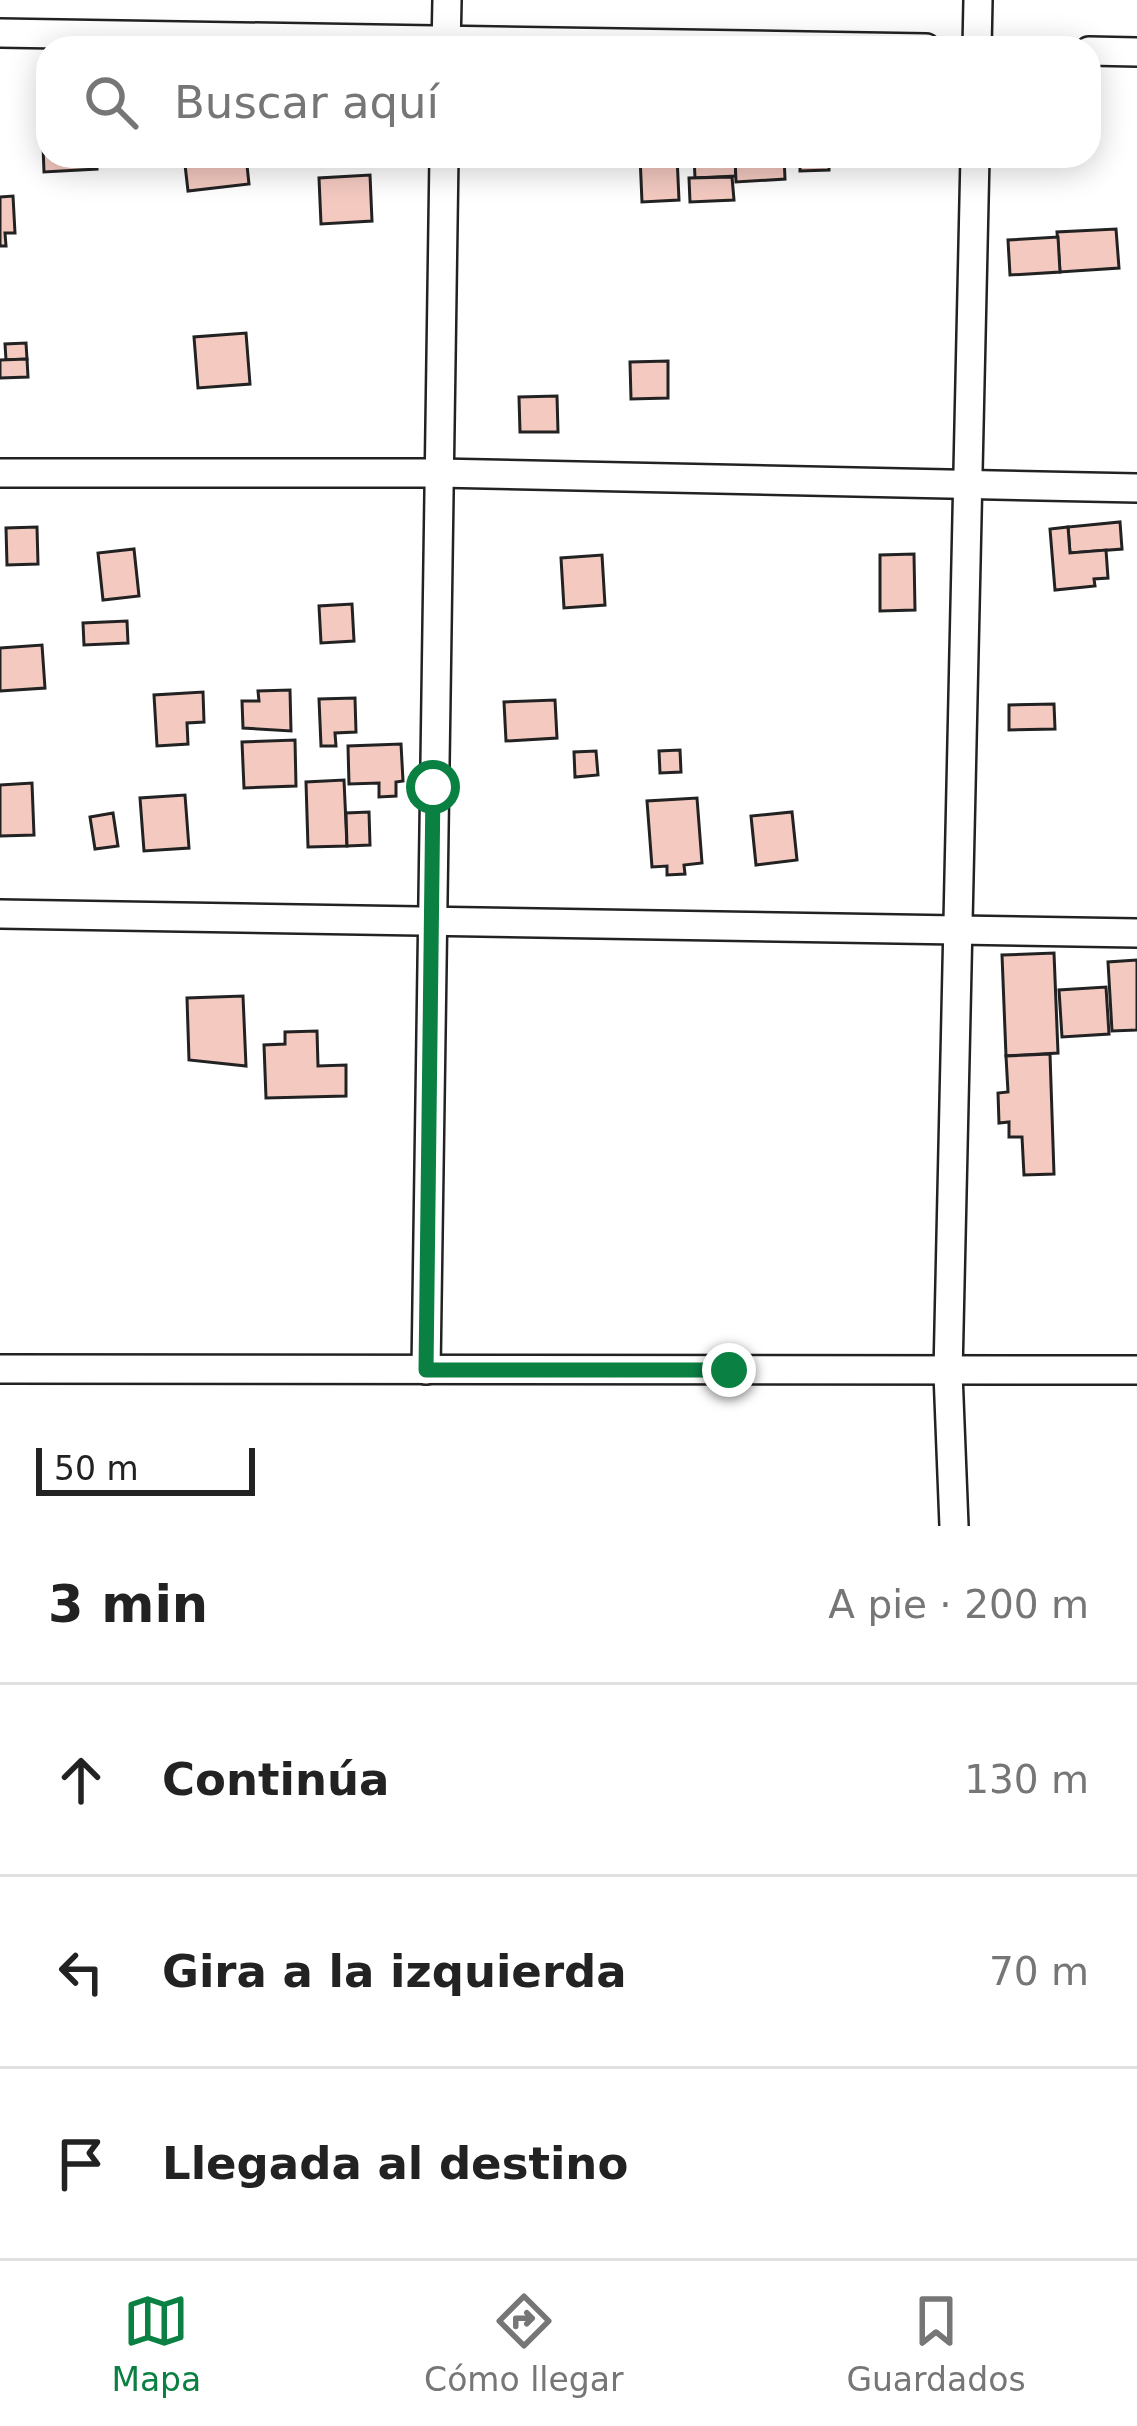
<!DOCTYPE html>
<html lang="es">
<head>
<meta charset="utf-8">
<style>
  body { margin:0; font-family:"DejaVu Sans",sans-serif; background:#f2f2f2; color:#222 }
  .scale { position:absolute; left:36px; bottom:30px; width:219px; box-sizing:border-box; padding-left:12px; border:6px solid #222; border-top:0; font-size:33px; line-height:42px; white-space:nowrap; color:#222; -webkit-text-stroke:9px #fff; paint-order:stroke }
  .stop { position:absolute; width:36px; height:36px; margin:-27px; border:9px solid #0b8043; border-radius:50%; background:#fff }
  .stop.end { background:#0b8043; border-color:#fff; box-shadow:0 3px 12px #0008 }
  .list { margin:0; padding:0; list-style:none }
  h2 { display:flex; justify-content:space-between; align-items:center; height:156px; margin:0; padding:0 48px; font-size:51px }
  h2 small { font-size:39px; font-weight:400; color:#767676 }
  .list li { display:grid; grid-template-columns:78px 1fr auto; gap:36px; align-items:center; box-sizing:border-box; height:192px; padding:0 48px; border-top:3px solid #e0e0e0 }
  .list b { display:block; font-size:45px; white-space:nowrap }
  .list em { font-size:39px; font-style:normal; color:#767676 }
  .icon { flex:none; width:66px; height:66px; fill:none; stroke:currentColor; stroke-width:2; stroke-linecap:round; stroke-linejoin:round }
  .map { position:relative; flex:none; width:1137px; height:1526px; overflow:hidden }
  .search { position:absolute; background:#fff; box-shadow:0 6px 30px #0003; left:36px; right:36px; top:36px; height:132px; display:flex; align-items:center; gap:30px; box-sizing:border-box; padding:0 42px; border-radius:36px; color:#767676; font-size:45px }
  .sheet { height:732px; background:#fff }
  nav { display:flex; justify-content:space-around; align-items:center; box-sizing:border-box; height:168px; border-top:3px solid #e0e0e0; background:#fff; font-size:33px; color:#767676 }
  nav a { display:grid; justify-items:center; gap:6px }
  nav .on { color:#0b8043 }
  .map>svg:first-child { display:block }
  .building { fill:#f3c9c0; stroke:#222; stroke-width:3 }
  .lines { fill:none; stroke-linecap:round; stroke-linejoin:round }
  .street-casing { stroke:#222; stroke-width:32 }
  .street { stroke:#fff; stroke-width:27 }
  .route { stroke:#0b8043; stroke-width:15 }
</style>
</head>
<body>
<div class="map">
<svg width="1137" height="1526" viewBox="0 0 1137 1526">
  <rect width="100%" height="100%" fill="#fff"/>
  <g class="building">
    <path d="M42 119H48V156H96L97 169 44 172Z"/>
    <path d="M184 156H246L249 184 188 191Z"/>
    <path d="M640 156H677L679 200 642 202Z"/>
    <path d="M694 156H735L736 176 695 178Z"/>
    <path d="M735 156H784L785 179 736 182Z"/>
    <path d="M800 156H829V170L800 171Z"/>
    <path d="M895 156H931L932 164 895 166Z"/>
    <path d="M1029 156H1060V165L1029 166Z"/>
    <path d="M370 175 372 221 321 224 319 178Z"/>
    <path d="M732 177 734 200 690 202 689 178Z"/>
    <path d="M13 196 15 233H5L6 246H0V197Z"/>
    <path d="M1116 229 1119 268 1060 272 1057 232Z"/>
    <path d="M1058 237 1060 272 1010 275 1008 240Z"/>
    <path d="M246 333 250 384 198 388 194 337Z"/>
    <path d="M26 343 27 359 6 360 5 344Z"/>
    <path d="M27 359 28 377 0 378V360Z"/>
    <path d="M668 361V398L631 399 630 362Z"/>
    <path d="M557 396 558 432H520L519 397Z"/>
    <path d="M1120 522 1122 549 1070 553 1068 527Z"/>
    <path d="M37 527 38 564 7 565 6 528Z"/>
    <path d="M1068 527 1070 553 1106 550 1108 578 1094 579 1095 586 1055 590 1050 529Z"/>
    <path d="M134 549 139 596 103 600 98 553Z"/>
    <path d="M914 554 915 610 880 611V555Z"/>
    <path d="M602 555 605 605 564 608 561 558Z"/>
    <path d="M352 604 354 641 321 643 319 606Z"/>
    <path d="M127 621 128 643 84 645 83 623Z"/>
    <path d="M42 645 45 688 0 691V648Z"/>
    <path d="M290 690 291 731 243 728 242 701H259L258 691Z"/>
    <path d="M203 692 204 722 187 723 188 744 157 746 154 695Z"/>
    <path d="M355 698 356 732 335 733 336 746H321L319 699Z"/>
    <path d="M555 700 557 738 506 741 504 702Z"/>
    <path d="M1054 704 1055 729 1009 730V705Z"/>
    <path d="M295 740 296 786 244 788 242 742Z"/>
    <path d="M401 744 403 781 396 782V796L379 797V783L349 784 348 746Z"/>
    <path d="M680 750 681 772 660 773 659 751Z"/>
    <path d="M596 751 598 775 575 777 574 752Z"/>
    <path d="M344 780 347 846 308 847 306 782Z"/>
    <path d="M32 783 34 835 0 836V785Z"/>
    <path d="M185 795 189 848 144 851 140 798Z"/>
    <path d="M697 798 702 863 684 865 685 874 667 875V866L652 867 647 801Z"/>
    <path d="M369 812 370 845 347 846 346 813Z"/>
    <path d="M792 812 797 860 756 865 751 816Z"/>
    <path d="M113 813 118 846 95 849 90 817Z"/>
    <path d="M1054 953 1058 1053 1006 1056 1002 955Z"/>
    <path d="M1137 960V1030L1112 1031 1108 962Z"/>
    <path d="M1106 987 1109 1034 1062 1037 1059 990Z"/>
    <path d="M243 996 246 1066 189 1060 187 998Z"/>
    <path d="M317 1031 318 1066 346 1065V1096L266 1098 264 1045 285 1044V1032Z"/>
    <path d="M1050 1054 1054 1174 1024 1175 1022 1137H1009V1122L999 1123 998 1093 1008 1092 1006 1056Z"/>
  </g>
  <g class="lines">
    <defs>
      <g id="street">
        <path d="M0 33 926 48"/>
        <path d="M446 48 447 0"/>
        <path d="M977 48 978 0"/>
        <path d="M1089 51 1137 52"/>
        <path d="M0 473H438L1137 488"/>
        <path d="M0 914 1137 933"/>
        <path d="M0 1369 1137 1370"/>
        <path d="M426 1370 444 156"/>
        <path d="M954 1526 948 1373 975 156"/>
      </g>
    </defs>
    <use href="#street" class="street-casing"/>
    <use href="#street" class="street"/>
  </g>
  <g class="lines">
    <path class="route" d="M433 787 426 1370H729"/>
  </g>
</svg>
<div class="scale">50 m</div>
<div class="stop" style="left:433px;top:787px"></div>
<div class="stop end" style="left:729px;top:1370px"></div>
<div class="search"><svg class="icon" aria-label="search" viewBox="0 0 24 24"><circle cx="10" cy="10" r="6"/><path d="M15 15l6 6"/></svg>Buscar aquí</div>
</div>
<section class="sheet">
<h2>3 min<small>A pie · 200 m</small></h2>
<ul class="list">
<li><svg class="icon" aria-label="ahead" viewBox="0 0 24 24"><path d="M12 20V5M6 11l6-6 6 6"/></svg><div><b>Continúa</b></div><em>130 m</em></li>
<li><svg class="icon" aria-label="left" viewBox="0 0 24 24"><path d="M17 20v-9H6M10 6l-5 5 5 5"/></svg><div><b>Gira a la izquierda</b></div><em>70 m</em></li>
<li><svg class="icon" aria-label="arrive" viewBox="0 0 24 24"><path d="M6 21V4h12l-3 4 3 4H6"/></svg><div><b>Llegada al destino</b></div></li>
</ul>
</section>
<nav>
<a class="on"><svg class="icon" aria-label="map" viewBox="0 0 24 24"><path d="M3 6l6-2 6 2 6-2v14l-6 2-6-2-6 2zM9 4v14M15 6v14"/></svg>Mapa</a>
<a><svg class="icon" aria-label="directions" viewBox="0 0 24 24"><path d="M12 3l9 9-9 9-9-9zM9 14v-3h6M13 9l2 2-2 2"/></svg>Cómo llegar</a>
<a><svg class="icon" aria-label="saved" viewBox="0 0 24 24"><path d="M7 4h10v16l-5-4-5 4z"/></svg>Guardados</a>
</nav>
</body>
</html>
